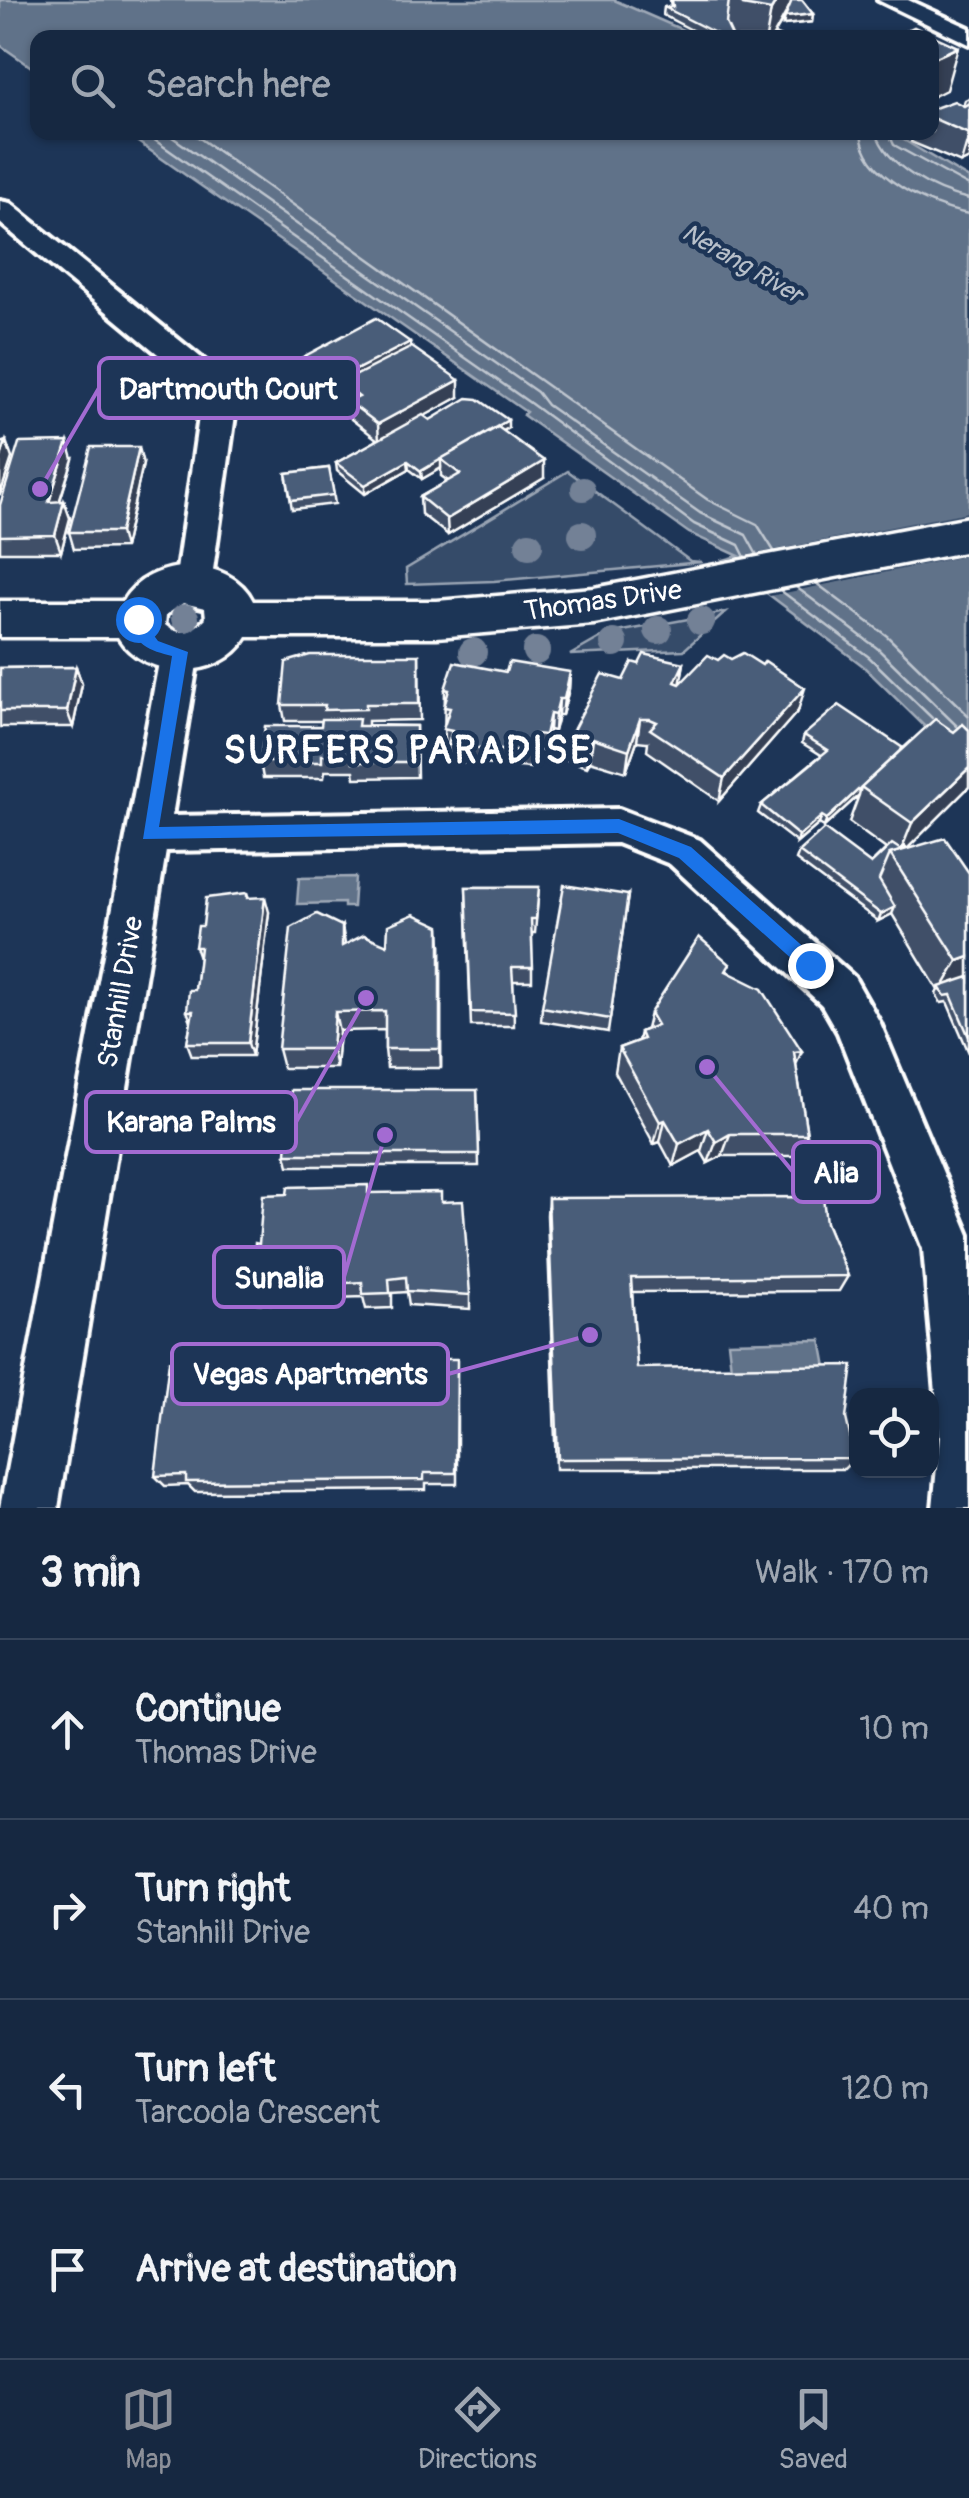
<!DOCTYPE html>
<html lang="en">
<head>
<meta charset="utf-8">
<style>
  body { margin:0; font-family:Pangolin,sans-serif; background:#1f3048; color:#f1f3f6 }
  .controls { position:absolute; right:30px; bottom:30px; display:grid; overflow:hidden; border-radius:20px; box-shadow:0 2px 8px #0004 }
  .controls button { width:90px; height:90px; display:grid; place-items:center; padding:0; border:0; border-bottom:2px solid #35445a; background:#162841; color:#f1f3f6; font:50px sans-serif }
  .stop { position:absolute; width:30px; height:30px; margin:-22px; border:8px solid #1a73e8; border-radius:50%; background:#fff }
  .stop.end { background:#1a73e8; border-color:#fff; box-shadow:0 2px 10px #0008 }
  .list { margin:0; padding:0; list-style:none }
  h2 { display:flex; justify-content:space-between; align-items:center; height:130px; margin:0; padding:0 40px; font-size:42px }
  h2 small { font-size:32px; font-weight:400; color:#9ea6b1 }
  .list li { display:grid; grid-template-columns:65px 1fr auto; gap:30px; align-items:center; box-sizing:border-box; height:180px; padding:0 40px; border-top:2px solid #35445a }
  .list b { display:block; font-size:38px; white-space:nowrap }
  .list p { margin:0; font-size:32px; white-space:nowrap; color:#9ea6b1 }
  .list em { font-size:32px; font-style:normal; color:#9ea6b1 }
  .icon { flex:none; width:55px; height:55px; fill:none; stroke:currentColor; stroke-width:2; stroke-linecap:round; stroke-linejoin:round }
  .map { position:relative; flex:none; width:969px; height:1508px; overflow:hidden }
  .search { position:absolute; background:#162841; box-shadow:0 2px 8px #0004; left:30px; right:30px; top:30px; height:110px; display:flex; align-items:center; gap:25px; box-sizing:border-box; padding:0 35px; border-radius:20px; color:#9ea6b1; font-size:38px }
  .sheet { height:850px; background:#162841 }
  nav { display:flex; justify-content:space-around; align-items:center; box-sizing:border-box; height:140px; border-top:2px solid #35445a; background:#162841; font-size:28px; color:#9ea6b1 }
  nav a { display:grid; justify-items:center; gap:5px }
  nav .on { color:#8c9099 }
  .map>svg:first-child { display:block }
  .green { fill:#364b69; stroke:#9aa5b4; stroke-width:2.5 }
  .water { fill:#617289; stroke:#a0aab8; stroke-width:2.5 }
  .pier { fill:#1d3557 }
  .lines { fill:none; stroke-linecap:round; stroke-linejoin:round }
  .shore { stroke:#c0c7d0; stroke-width:2.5 }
  .street-casing { stroke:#fff; stroke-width:8 }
  .secondary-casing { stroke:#fff; stroke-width:7 }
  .street { fill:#1d3557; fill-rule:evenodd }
  .secondary { fill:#1d3557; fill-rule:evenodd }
  .tree { fill:#738196 }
  .wall { fill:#405068; stroke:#fff; stroke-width:2.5 }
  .shaded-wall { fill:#344155; stroke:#fff; stroke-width:2.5 }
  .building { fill:#4a5d79; stroke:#fff; stroke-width:2.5 }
  .route { fill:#1a73e8 }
  .labels { text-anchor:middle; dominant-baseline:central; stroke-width:9; stroke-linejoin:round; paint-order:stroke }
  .far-water-label { font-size:25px; font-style:italic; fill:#b8c0ca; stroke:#1d3557 }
  .street-label { font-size:28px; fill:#fff; stroke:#1d3557 }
  .district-label { font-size:38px; font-weight:bold; letter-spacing:2.5px; fill:#fff; stroke:#1d3557 }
  .leader { fill:none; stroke:#a36bd2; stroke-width:4 }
  .callout-dot { fill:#a36bd2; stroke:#1d3557; stroke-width:4 }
  .callout { fill:#1d3557; stroke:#a36bd2; stroke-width:4 }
  .callout-label { font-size:30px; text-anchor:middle; font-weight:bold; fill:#fff }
</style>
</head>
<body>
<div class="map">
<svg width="969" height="1508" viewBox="0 0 969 1508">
  <rect width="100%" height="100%" fill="#1d3557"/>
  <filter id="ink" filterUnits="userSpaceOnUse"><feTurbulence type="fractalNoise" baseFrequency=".01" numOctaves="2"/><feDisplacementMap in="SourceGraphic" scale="20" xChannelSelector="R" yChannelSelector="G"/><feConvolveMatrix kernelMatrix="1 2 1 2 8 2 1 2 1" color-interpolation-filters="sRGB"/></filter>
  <g filter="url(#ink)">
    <g class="green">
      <path d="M568 471 690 561 702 562 494 581 407 584 406 569Z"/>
      <path d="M726 612 684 650 570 655 607 634Z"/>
    </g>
    <g class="water">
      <path d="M0 0H614L699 37 38 38 37 71 0 45Z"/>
      <path d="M125 133H892L969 179V770L862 665 723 560 739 556 689 533 523 415 526 412Z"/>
      <path d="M355 877 353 907H344V903L297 904 299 878Z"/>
      <path d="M821 1340 826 1367 732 1377 728 1342Z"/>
    </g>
    <path class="pier" d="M969 512V555L770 596 723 560Z"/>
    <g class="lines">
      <g class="shore">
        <path d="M143 132 530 403 694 524 739 545 745 557"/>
        <path d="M165 132 537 392 547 405 700 513 746 535 757 555"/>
        <path d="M191 132 708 500 757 524 774 551"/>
        <path d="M861 132C863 177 930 207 969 214"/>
        <path d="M876 132C887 167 935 192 969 199"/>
        <path d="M888 132 894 145 969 186"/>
        <path d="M816 583 887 636 969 716"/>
        <path d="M796 587 877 648 957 726"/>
        <path d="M780 590 869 657 932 718"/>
      </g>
      <defs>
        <g id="street">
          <path d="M878 0H908L969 28V44Z"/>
          <path d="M0 201 10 203 215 369 234 396 235 415 211 584 206 593 193 597 180 593 175 584 202 396 193 383 0 223Z"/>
          <path d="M180 638 193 642 199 652 172 816 619 809 700 840 854 977 880 1023 969 1235V1508H933L940 1437 923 1249 838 1033 822 1005 670 864 617 843 166 851 58 1508H0L161 652 167 642Z"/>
        </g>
        <path id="secondary" d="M969 517V551L594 624 437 637H247C220 682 144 680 118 637H0V601H123C149 556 230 554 253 601H437L594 588ZM183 603 205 608 206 618C193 631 181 638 165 625L166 615Z"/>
      </defs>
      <use href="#street" class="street-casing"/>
      <use href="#secondary" class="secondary-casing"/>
      <use href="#street" class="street"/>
      <use href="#secondary" class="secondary"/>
    </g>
    <g class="tree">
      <circle cx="583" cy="489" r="12"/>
      <circle cx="582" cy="535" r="14"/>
      <circle cx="529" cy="545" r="14"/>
      <circle cx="185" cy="618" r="14"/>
      <circle cx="701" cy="621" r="14"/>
      <circle cx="658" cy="630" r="14"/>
      <circle cx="614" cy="643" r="14"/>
      <circle cx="536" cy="651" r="14"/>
      <circle cx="473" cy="652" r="14"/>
    </g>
    <g class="wall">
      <path d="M670 0H802L813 14 812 22 783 25 786 15 774 34 783 38H707L663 15 664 7H671Z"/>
      <path d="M969 98V159L961 163 911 142 914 132H932V109L963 105 965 100Z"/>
      <path d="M410 347 459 397 424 416 430 420 508 428 503 431 544 478 448 535 421 514 420 497 448 481 441 476V468L422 479 409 469 365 494 337 471 336 463 378 440 351 419 349 405 343 400 342 394 339 396 335 392 317 401 293 381 290 364Z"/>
      <path d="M73 459 60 501H64L70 518 61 552H0V505Z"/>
      <path d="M143 464 124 548 74 549 69 532Z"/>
      <path d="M329 468 335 504 292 509 286 473Z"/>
      <path d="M419 655 420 720 368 721V725L416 726 417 777 355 778 354 771H325L324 778H263L260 762 321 726 322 721H285L282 705Z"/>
      <path d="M684 663 680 684 798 711 719 801 647 751 648 742H646L637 741 626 772 590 761 587 767 567 760 569 738 639 664Z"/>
      <path d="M76 667 82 684 73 727H0V668Z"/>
      <path d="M506 672H570L569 689 562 715H558L554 731 549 730 544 751 534 749 530 768 448 761V746L444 745 445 689Z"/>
      <path d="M969 730V787L907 848 969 873V1053L947 1002 941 1003 936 994 938 990 892 914 878 921 796 860 799 852 871 864 886 849 849 822 859 795 824 827 819 824 797 843 758 813 761 805 821 755 802 743 804 735 903 748 954 732Z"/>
      <path d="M466 887H539L535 933H532V981H513L514 1026H471Z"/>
      <path d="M247 893 249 898 269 912 252 1056H192L187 1043 191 1021 187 1011 195 990 199 958 195 947 203 926Z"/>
      <path d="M628 895 608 1032 541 1021 542 1007Z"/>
      <path d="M342 926 345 944 441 946V1068H387L385 1049V1030L339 1031 336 1068H283L278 1049Z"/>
      <path d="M728 971 802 1051 796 1065 807 1134 797 1156H722L708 1163 701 1151 673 1166 660 1142 654 1144 615 1072 619 1048 638 1041 640 1032 646 1029 650 1013Z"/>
      <path d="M477 1090 479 1166H289L286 1154Z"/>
      <path d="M370 1193 441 1202 470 1295V1309L409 1305 407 1292 392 1293V1308L366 1309 363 1297 335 1298 331 1285 318 1286V1299L285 1300 286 1305 257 1303 251 1288 259 1244Z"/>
      <path d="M548 1198 826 1223 848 1276 839 1291 632 1292 637 1368 855 1458 844 1469H556L547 1215Z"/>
      <path d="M371 1365 374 1383H390L457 1372V1484H426V1490L195 1492 188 1485 165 1486 155 1476 234 1367 241 1380V1383Z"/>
    </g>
    <g class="shaded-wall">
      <path d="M777 0H793L772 38H766L771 10Z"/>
      <path d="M813 14 812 22 783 25 785 17Z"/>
      <path d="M958 47 946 90 932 97V59Z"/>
      <path d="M969 135V159L961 163Z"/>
      <path d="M410 342 411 359 341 383 342 394 339 396 338 379Z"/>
      <path d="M333 376 335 392 317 401 315 384Z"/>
      <path d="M459 380V397L379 441 378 424Z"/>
      <path d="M508 420V428L447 464 441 459Z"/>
      <path d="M6 441 12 458 0 495V460Z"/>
      <path d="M68 442 73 459 54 518 49 502Z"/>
      <path d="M139 447 143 464 124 548 120 532Z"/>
      <path d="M441 459V468L422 479 421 471Z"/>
      <path d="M408 461 409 469 365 494V485Z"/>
      <path d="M544 461V478L448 535 447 519Z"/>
      <path d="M64 501 70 518 61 552 55 535Z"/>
      <path d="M684 663 680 686 675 682Z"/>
      <path d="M76 667 82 684 73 727 67 711Z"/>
      <path d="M570 672 569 689 562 715 564 699Z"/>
      <path d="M805 688 798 711 719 801 724 778Z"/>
      <path d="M559 699 558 715 554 731 555 715Z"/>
      <path d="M550 714 549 730 544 751 545 735Z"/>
      <path d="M640 719 637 741 626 772 629 750Z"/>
      <path d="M535 734 534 749 530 768 531 753Z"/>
      <path d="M593 738 590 761 587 767 589 745Z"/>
      <path d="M903 748 861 787 859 795 824 827 827 819Z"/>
      <path d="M969 768V787L898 858 912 823Z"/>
      <path d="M822 816 819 824 797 843 799 836Z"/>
      <path d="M265 897 269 912 252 1056 248 1043Z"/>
      <path d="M895 907 892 914 878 921 881 914Z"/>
      <path d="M440 926 441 946V1068L440 1049Z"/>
      <path d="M969 957V983L941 990 958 961Z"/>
      <path d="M335 1012 339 1031 336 1068 332 1049Z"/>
      <path d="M665 1120 660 1142 654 1144 660 1122Z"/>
      <path d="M708 1129 701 1151 673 1166 679 1144Z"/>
      <path d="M730 1134 722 1156 708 1163 716 1142Z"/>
      <path d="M313 1271 318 1286V1299L313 1284Z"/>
      <path d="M234 1367 241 1380 240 1396 233 1384Z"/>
    </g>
    <g class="building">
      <path d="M672 0H729L726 23 732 36 725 38 664 7H673Z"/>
      <path d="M740 0H777L771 10 743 5Z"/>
      <path d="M792 0H802L813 14 785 17Z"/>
      <path d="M914 27 958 47 932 59V38H891Z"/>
      <path d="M954 101 964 106 969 103V134L932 118V109Z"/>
      <path d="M376 318 410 342 338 379 333 376 315 384 290 364Z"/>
      <path d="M412 347 459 380 378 424 349 402 359 397 341 383Z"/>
      <path d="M467 398 478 399 508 420 421 471 408 461 365 485 336 463 423 415 430 420Z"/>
      <path d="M498 427 544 461 447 519 420 497 460 474 441 459Z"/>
      <path d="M6 441 0 460V443Z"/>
      <path d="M68 442 49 502 64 501 55 535 0 536V505L19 443Z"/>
      <path d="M91 447H139L120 532H69Z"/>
      <path d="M329 468 334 495 291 500 286 473Z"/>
      <path d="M743 653 762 665 765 661 805 688 724 778 650 729 657 722 650 719H640L629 750 593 738 589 745 569 738 602 674 623 680 632 662 639 664 644 654 684 663 675 682 680 684 708 655 718 660 724 655 731 659Z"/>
      <path d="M310 655H419V704H366V709L324 710 325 705H282L286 662Z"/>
      <path d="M454 662 506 672 509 662 570 672 564 699H559L555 715 550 714 545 735 535 734 531 753 448 745 452 731 443 729 450 708 444 707 449 690 445 689Z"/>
      <path d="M76 667 67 711H0V668Z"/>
      <path d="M839 705 903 748 827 819 822 816 799 836 761 805 828 750 804 735Z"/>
      <path d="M322 719H359L358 726H416V762H353L354 755H322V762H260L265 726H321Z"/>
      <path d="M935 719 954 732 963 724 969 730V768L912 823 861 787Z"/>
      <path d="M824 829 871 864 892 844 901 850 905 846 907 849 890 854 879 880 895 907 881 914 799 852Z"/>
      <path d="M945 838 969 873V957L958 961 890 854Z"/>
      <path d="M564 885 628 895 610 1019 542 1007Z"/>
      <path d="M466 887H539L536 919H531L533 967H512L515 1013 471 1012Z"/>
      <path d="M247 893V898L265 897 248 1043H187L193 1011H187L189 990H195L200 947H195L198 926H203L206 898Z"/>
      <path d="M317 914 342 926V946L364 935 387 945 388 925 414 914 440 926V1049H385V1011L335 1012 332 1049H278L291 928Z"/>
      <path d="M699 937 730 964 726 971 762 989 802 1051 794 1052 807 1134H730L716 1142 708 1129 679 1144 665 1120 660 1122 619 1048 643 1039 640 1032 657 1025 650 1013Z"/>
      <path d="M969 977V1037L951 995 945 996 939 987Z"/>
      <path d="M291 1090H477L479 1154H286Z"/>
      <path d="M368 1185V1193L441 1192V1202L463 1201 470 1295 407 1291 406 1277 389 1279 390 1293 363 1294 362 1282 331 1284 330 1270 313 1271V1284L280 1286V1290L251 1288 255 1243 259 1244 263 1195 287 1194 288 1187Z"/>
      <path d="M823 1197 826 1223 848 1276 631 1278 637 1368 853 1365 846 1418 855 1458 558 1459 548 1198Z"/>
      <path d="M423 1359H457L456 1473H424V1480L186 1482V1475L155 1476 169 1361 234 1367 233 1384 252 1383 253 1366 371 1365V1383H390V1365H423Z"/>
    </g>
  </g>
  <path class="route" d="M138 614 158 641 188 652 159 827 619 819 691 847 817 959V970H804L679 858 618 833 143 839 172 656C151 651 131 644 131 619Z"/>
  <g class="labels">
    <g class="far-water-label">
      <text transform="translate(742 264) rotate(30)">Nerang River</text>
    </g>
    <g class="street-label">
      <text transform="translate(603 601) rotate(-8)">Thomas Drive</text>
      <text transform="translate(121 992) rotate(-80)">Stanhill Drive</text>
    </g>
    <g class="district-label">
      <text x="408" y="751">SURFERS PARADISE</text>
    </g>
  </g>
  <path class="leader" d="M40 489L99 388M366 998L296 1122M707 1067L793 1172M385 1135L344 1277M590 1335L448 1374"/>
  <g class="callout-dot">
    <circle cx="40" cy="489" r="10"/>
    <circle cx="366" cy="998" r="10"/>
    <circle cx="707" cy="1067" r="10"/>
    <circle cx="385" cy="1135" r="10"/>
    <circle cx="590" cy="1335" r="10"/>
  </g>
  <g class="callout">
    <rect x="99" y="358" width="259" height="60" rx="10"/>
    <rect x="86" y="1092" width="210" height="60" rx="10"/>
    <rect x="793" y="1142" width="86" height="60" rx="10"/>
    <rect x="214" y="1247" width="130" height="60" rx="10"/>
    <rect x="172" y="1344" width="276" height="60" rx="10"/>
  </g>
  <g class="callout-label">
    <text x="228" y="399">Dartmouth Court</text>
    <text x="191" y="1132">Karana Palms</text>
    <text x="836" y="1183">Alia</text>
    <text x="279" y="1288">Sunalia</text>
    <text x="310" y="1384">Vegas Apartments</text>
  </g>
</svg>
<div class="controls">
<button><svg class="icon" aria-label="locate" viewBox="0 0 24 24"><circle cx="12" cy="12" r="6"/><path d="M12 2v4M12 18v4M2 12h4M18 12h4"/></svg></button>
</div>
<div class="stop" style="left:138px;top:619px"></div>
<div class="stop end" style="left:810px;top:965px"></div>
<div class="search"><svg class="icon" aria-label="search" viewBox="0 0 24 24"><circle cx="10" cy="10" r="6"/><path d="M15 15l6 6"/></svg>Search here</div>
</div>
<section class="sheet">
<h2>3 min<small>Walk · 170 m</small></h2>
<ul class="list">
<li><svg class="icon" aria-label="ahead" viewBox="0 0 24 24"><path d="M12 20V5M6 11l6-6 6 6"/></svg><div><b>Continue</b><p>Thomas Drive</p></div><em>10 m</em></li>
<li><svg class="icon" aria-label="right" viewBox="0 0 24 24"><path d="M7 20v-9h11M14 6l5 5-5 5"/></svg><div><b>Turn right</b><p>Stanhill Drive</p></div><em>40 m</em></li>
<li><svg class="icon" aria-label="left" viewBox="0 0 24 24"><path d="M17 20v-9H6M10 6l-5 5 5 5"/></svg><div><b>Turn left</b><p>Tarcoola Crescent</p></div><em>120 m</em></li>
<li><svg class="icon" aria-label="arrive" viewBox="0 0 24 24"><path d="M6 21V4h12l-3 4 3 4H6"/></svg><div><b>Arrive at destination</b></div></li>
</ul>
</section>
<nav>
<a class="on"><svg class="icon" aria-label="map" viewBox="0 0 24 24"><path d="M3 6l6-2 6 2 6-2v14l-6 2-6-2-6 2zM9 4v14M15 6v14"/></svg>Map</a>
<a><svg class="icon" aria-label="directions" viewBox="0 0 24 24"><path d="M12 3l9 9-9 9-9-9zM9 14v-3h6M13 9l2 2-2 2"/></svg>Directions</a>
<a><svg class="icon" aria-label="saved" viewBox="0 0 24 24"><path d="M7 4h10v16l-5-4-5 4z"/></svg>Saved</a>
</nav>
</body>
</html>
